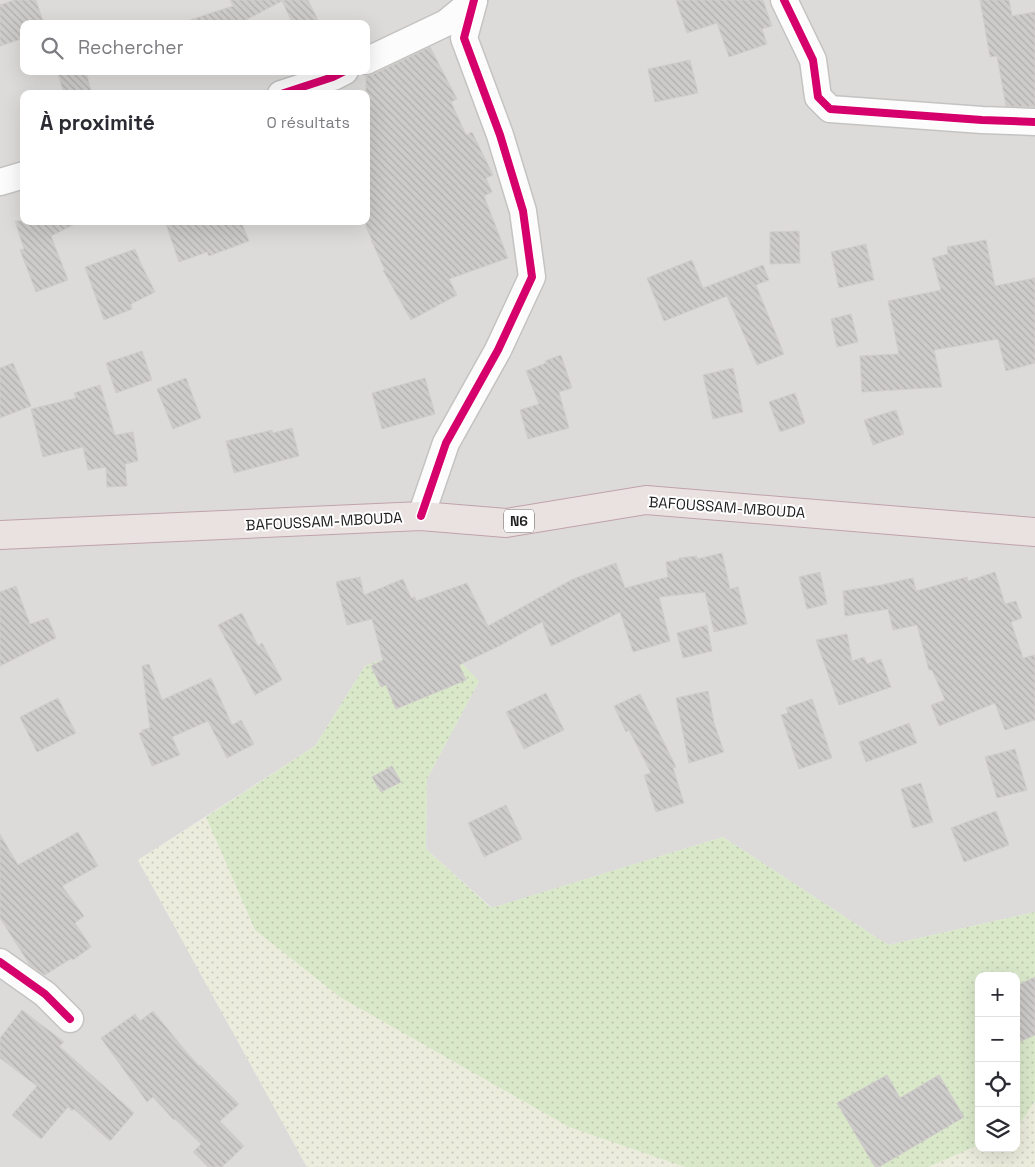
<!DOCTYPE html>
<html lang="fr">
<head>
<meta charset="utf-8">
<style>
  body { margin:0; font-family:"Space Grotesk",sans-serif; background:#f2f2f3; color:#2b2b33 }
  .controls { position:absolute; right:15px; bottom:15px; display:grid; overflow:hidden; border-radius:10px; box-shadow:0 5px 20px #0002 }
  .controls button { width:45px; height:45px; display:grid; place-items:center; padding:0; border:0; border-bottom:1px solid #e1e1e2; background:#fff; color:#2b2b33; font:25px sans-serif }
  .list { margin:0; padding:0; list-style:none }
  h2 { display:flex; justify-content:space-between; align-items:center; height:65px; margin:0; padding:0 20px; font-size:21px }
  h2 small { font-size:16px; font-weight:400; color:#7c7c81 }
  .icon { flex:none; width:28px; height:28px; fill:none; stroke:currentColor; stroke-width:2; stroke-linecap:round; stroke-linejoin:round }
  .map { position:relative; flex:none; width:1035px; height:1167px; overflow:hidden }
  .search { position:absolute; background:#fff; box-shadow:0 5px 20px #0002; left:20px; top:20px; width:350px; height:55px; display:flex; align-items:center; gap:12px; box-sizing:border-box; padding:0 18px; border-radius:10px; color:#7c7c81; font-size:19px }
  .panel { position:absolute; background:#fff; box-shadow:0 5px 20px #0002; left:20px; top:90px; width:350px; height:135px; border-radius:10px }
  .map>svg:first-child { display:block }
  .residential { fill:#dcdbda; fill-rule:evenodd }
  .farmland { fill:url(#farmland-dots) }
  .grass { fill:url(#grass-dots) }
  .building { fill:url(#building-back-hatch); stroke:#d0cdca }
  .lines { fill:none; stroke-linecap:round; stroke-linejoin:round }
  .minor-casing { stroke:#c4c3c2; stroke-width:29 }
  .highway-casing { stroke:#c0a2ab; stroke-width:30 }
  .minor { stroke:#fcfcfc; stroke-width:26 }
  .highway { stroke:#eae1e1; stroke-width:28 }
  .cycleway-casing { stroke:#fff; stroke-width:11 }
  .cycleway { stroke:#d6006c; stroke-width:8 }
  .labels { text-anchor:middle; dominant-baseline:central; stroke-width:4; stroke-linejoin:round; paint-order:stroke }
  .shield { fill:#fff; stroke:#626262; stroke-width:1 }
  .shield-label { font-size:14px; font-weight:bold; fill:#1f1f1f }
  .street-label { font-size:15px; fill:#1f1f1f; stroke:#fff }
</style>
</head>
<body>
<div class="map">
<svg width="1035" height="1167" viewBox="0 0 1035 1167">
  <defs>
    <pattern id="farmland-dots" width="8" height="8" patternUnits="userSpaceOnUse" patternTransform="scale(1.25)"><rect width="8" height="8" fill="#ececdd"/><path d="M2 2h.1M6 6h.1" fill="none" stroke="#cacabd" stroke-width="1.8" stroke-linecap="round"/></pattern>
    <pattern id="grass-dots" width="8" height="8" patternUnits="userSpaceOnUse" patternTransform="scale(1.25)"><rect width="8" height="8" fill="#dae8ca"/><path d="M2 2h.1M6 6h.1" fill="none" stroke="#bbc7ad" stroke-width="1.8" stroke-linecap="round"/></pattern>
    <pattern id="building-back-hatch" width="6" height="6" patternUnits="userSpaceOnUse" patternTransform="scale(1.25)"><rect width="6" height="6" fill="#ceccca"/><path d="M-1 5l2 2M0 0l6 6M5-1l2 2" fill="none" stroke="#b0afad"/></pattern>
  </defs>
  <rect width="100%" height="100%" fill="#edebe9"/>
  <path class="residential" d="M0 0H1035V912L888 945 723 837 492 908 426 849 427 779 479 681 365 666 315 746 138 860 307 1167H0ZM24 24H366V71H24ZM24 94H366V221H24Z"/>
  <g class="farmland">
    <path d="M206 817 255 930 569 1127 685 1167H307L138 860Z"/>
    <path d="M1035 1101V1167H928L979 1145V1148H1016V1129Z"/>
  </g>
  <path class="grass" d="M436 637 479 681 427 779 426 849 491 908 723 837 888 945 1035 912V1101L1016 1129V976H979V1145L928 1167H685L569 1127 340 997 255 930 206 817 315 746 365 666Z"/>
  <g class="building">
    <path d="M15 0H36L44 24H24V38L0 46V5Z"/>
    <path d="M230 0H308L320 24H293L282 1 238 24H191L190 20 233 6Z"/>
    <path d="M676 0H763L772 26 762 29 767 44 729 57 717 23 687 33Z"/>
    <path d="M980 0H1009L1012 16 1035 12V107L1006 106 997 56 990 57Z"/>
    <path d="M430 47 457 99 451 102 466 135 472 132 493 175 486 178 492 192 484 196 508 258 449 279 457 295 411 320 383 270H385L371 240H372L366 227V76L372 75Z"/>
    <path d="M690 60 698 93 655 102 648 69Z"/>
    <path d="M57 71H86L91 91 82 94H64Z"/>
    <path d="M15 221H81L51 236 68 280 36 292 20 250 24 249Z"/>
    <path d="M165 221H241L249 241 209 256 207 252 179 262Z"/>
    <path d="M799 231 800 263 770 264V232Z"/>
    <path d="M986 240 995 286 1035 278V363L1006 371 998 339 934 350 942 387 862 392 860 356 899 354 888 301 941 290 932 258 948 254 947 247Z"/>
    <path d="M866 244 874 280 839 288 831 252Z"/>
    <path d="M135 249 141 264 155 292 131 304 132 309 104 320 85 267Z"/>
    <path d="M692 260 703 288 763 265 769 280 756 285 784 354 757 365 727 296 664 321 647 278Z"/>
    <path d="M851 314 858 342 837 347 831 319Z"/>
    <path d="M142 351 152 380 116 393 106 363Z"/>
    <path d="M561 355 572 388 559 392 569 428 528 439 520 410 539 404 526 371 546 363 545 361Z"/>
    <path d="M13 363 31 406 0 418V368Z"/>
    <path d="M733 368 743 412 713 419 703 375Z"/>
    <path d="M186 378 201 418 173 429 157 389Z"/>
    <path d="M425 378 435 414 382 429 372 393Z"/>
    <path d="M100 385 115 435 133 432 138 461 125 464 127 486 107 487 106 467 88 470 83 447 43 457 31 409 76 398 74 393Z"/>
    <path d="M795 393 805 423 780 432 769 402Z"/>
    <path d="M896 410 904 434 873 445 864 420Z"/>
    <path d="M292 428 299 456 234 473 226 441 272 430 273 433Z"/>
    <path d="M722 553 730 589 738 587 747 624 714 632 705 592 659 597 670 641 633 652 620 612 560 642 551 646 542 622 499 646 459 665 466 680 396 709 386 685 381 687 371 666 383 660 372 619 347 625 336 582 360 577 364 595 403 579 411 598 415 597 416 601 467 583 488 626 573 579 616 563 625 588 668 577 666 562 679 560V558L697 556V559Z"/>
    <path d="M820 572 827 604 807 609 799 577Z"/>
    <path d="M995 572 1005 604 1016 601 1022 618 1011 622 1023 658 1035 655V720L1005 730 995 703 939 726 931 705 945 700 932 670H929L917 625 893 630 888 609 845 616 843 591 881 585 913 578 916 591 967 577 968 581Z"/>
    <path d="M16 586 30 624 48 618 56 638 0 666V592Z"/>
    <path d="M242 613 258 646 262 643 282 680 255 695 218 625Z"/>
    <path d="M707 625 712 651 683 658 677 633Z"/>
    <path d="M847 634 852 661 864 657 867 664 881 659 891 687 839 705 816 640Z"/>
    <path d="M149 664 162 700 211 678 232 725 241 720 254 744 227 758 208 721 172 737 180 755 152 766 139 733 143 732 142 730 150 728 142 666Z"/>
    <path d="M708 691 714 723 724 752 689 763 676 698Z"/>
    <path d="M546 693 564 730 524 749 506 712Z"/>
    <path d="M640 694 676 767 673 768 684 803 656 812 644 775 651 773 629 730 626 732 614 706Z"/>
    <path d="M58 698 76 733 37 752 20 717Z"/>
    <path d="M812 699 832 758 799 769 781 715 788 713 786 708Z"/>
    <path d="M909 723 917 743 866 762 859 742Z"/>
    <path d="M1015 749 1027 790 997 798 985 757Z"/>
    <path d="M392 766 401 782 381 792 372 777Z"/>
    <path d="M921 783 933 822 913 828 901 789Z"/>
    <path d="M506 805 522 839 484 857 468 823Z"/>
    <path d="M996 811 1009 845 964 862 951 828Z"/>
    <path d="M78 832 98 866 62 886 84 916 75 923 91 947 73 960 72 958 45 975 30 965 0 918V834L18 865Z"/>
    <path d="M1035 977V1035L1016 1043V986Z"/>
    <path d="M22 1010 64 1042 59 1046 134 1113 110 1141 74 1109 72 1111 68 1107 41 1139 12 1115 37 1086 0 1058V1038Z"/>
    <path d="M153 1011 184 1049 199 1066 200 1065 239 1104 220 1121 244 1146 222 1167H208L193 1152 201 1144 175 1119 174 1120 153 1097 147 1102 101 1038 135 1014 140 1021Z"/>
    <path d="M887 1075 900 1098 939 1075 964 1117 879 1167H875L837 1103Z"/>
  </g>
  <g class="lines">
    <defs>
      <g id="minor">
        <path d="M784 0 813 60 818 97 830 109 982 120 1035 122"/>
        <path d="M366 61 446 23 474 0"/>
        <path d="M281 94 333 77 345 71"/>
        <path d="M0 182 24 175"/>
        <path d="M421 516 446 443 498 350 532 277 523 211 500 135 464 38 474 1"/>
        <path d="M0 962 45 994 70 1019"/>
      </g>
      <path id="highway" d="M0 535 421 516 506 523 646 500 1035 532"/>
    </defs>
    <use href="#minor" class="minor-casing"/>
    <use href="#highway" class="highway-casing"/>
    <use href="#minor" class="minor"/>
    <use href="#highway" class="highway"/>
    <defs>
      <g id="cycleway">
        <path d="M784 0 813 60 818 97 830 109 982 120 1035 122"/>
        <path d="M281 94 333 77 345 71"/>
        <path d="M421 516 446 443 498 350 532 277 523 211 500 135 464 38 474 0"/>
        <path d="M0 962 45 994 70 1019"/>
      </g>
    </defs>
    <use href="#cycleway" class="cycleway-casing"/>
    <use href="#cycleway" class="cycleway"/>
  </g>
  <g class="labels">
    <rect class="shield" x="504" y="509.5" width="30" height="23" rx="4"/>
    <g class="shield-label">
      <text x="519" y="521">N6</text>
    </g>
    <g class="street-label">
      <text transform="translate(727 507) rotate(4)">BAFOUSSAM-MBOUDA</text>
      <text transform="translate(324 521) rotate(-3)">BAFOUSSAM-MBOUDA</text>
    </g>
  </g>
</svg>
<div class="controls">
<button>+</button>
<button>−</button>
<button><svg class="icon" aria-label="locate" viewBox="0 0 24 24"><circle cx="12" cy="12" r="6"/><path d="M12 2v4M12 18v4M2 12h4M18 12h4"/></svg></button>
<button><svg class="icon" aria-label="layers" viewBox="0 0 24 24"><path d="M12 4l9 5-9 5-9-5zM3 14l9 5 9-5"/></svg></button>
</div>
<div class="search"><svg class="icon" aria-label="search" viewBox="0 0 24 24"><circle cx="10" cy="10" r="6"/><path d="M15 15l6 6"/></svg>Rechercher</div>
<section class="panel">
<h2>À proximité<small>0 résultats</small></h2>
<ul class="list">
</ul>
</section>
</div>
</body>
</html>
